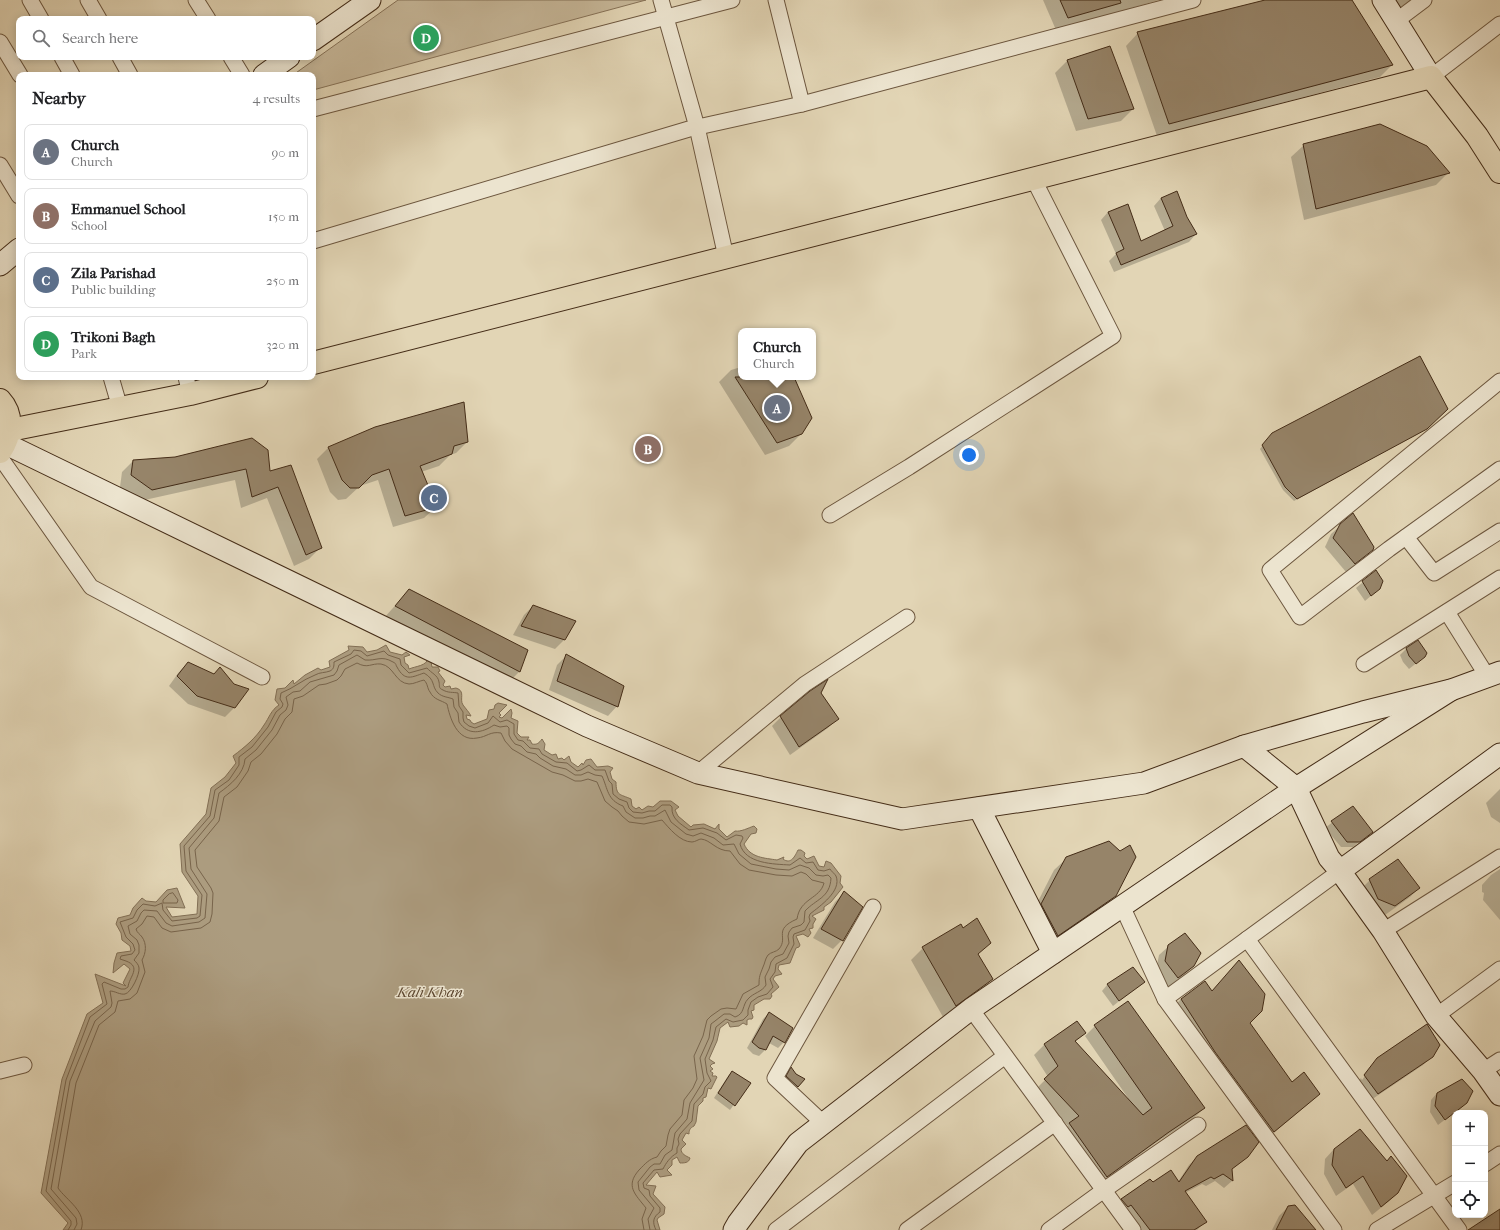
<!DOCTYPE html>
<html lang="en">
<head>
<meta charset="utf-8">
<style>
  body { margin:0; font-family:"IM FELL French Canon",serif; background:#f2f2f2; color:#202124 }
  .controls { position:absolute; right:12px; bottom:12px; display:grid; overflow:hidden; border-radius:8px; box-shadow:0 2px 10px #0003 }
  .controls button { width:36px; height:36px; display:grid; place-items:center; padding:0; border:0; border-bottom:1px solid #e0e0e0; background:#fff; color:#202124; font:20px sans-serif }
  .you { position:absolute; left:969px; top:455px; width:14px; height:14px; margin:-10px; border:3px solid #fff; border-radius:50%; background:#1a73e8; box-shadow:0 0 0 6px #1a73e833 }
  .badge { display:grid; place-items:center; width:26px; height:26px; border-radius:50%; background:#ea580c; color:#fff; font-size:13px; font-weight:700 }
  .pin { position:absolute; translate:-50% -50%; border:2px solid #fff; box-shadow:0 1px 4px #0006 }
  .popup { position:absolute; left:738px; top:328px; width:78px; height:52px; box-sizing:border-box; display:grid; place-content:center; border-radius:8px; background:#fff; filter:drop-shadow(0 1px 3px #0005); font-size:13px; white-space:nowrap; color:#757577 }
  .popup b { font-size:15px; color:#202124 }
  .popup::after { content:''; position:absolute; left:50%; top:100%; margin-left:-8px; border:8px solid transparent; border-top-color:#fff }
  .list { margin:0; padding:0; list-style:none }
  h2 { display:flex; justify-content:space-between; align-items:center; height:52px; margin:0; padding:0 16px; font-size:17px }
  h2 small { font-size:13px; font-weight:400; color:#757577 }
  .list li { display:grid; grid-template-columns:26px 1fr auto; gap:12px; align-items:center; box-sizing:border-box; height:56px; margin:0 8px 8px; padding:0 8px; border:1px solid #e0e0e0; border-radius:8px }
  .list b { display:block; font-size:15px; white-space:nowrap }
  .list p { margin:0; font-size:13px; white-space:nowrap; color:#757577 }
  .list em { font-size:13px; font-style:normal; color:#757577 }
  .icon { flex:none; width:22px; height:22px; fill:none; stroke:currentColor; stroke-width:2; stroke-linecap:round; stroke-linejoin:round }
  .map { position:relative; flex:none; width:1500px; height:1230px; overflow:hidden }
  .search { position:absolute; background:#fff; box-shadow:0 2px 10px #0003; left:16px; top:16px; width:300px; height:44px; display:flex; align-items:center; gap:10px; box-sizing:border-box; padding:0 14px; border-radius:8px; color:#757577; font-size:15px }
  .panel { position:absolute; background:#fff; box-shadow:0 2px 10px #0003; left:16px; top:72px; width:300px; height:308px; border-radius:8px }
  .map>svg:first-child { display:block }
  .green { fill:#c7b89a; stroke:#867258 }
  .water { fill:#ac9c7f; stroke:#826f55 }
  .shadow { fill:#0003 }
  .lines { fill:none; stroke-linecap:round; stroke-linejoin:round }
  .shore { stroke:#78644b; stroke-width:1 }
  .building { fill:#968469; stroke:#442c17 }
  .street-casing { stroke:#6c563e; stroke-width:17 }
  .secondary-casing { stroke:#442c17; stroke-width:23 }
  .highway-casing { stroke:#442c17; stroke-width:24 }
  .street { stroke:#ece4cf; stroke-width:15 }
  .secondary { stroke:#ece4cf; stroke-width:21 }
  .highway { stroke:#e2d5b5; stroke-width:22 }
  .labels { text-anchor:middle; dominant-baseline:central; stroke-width:3; stroke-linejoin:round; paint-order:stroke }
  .water-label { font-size:15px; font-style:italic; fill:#5e4831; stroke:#ece4cf }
</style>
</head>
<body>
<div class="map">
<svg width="1500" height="1230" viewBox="0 0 1500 1230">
  <rect width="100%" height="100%" fill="#e2d5b5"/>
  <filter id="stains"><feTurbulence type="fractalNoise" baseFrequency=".005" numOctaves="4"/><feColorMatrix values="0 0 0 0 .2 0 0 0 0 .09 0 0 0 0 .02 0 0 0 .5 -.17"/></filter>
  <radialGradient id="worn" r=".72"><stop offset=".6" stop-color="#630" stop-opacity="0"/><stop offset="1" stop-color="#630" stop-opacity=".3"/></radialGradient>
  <path class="green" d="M398 0H646L313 90V75H293Z"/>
  <path class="water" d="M386 645 390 652 402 655 406 652 410 655 404 657 405 663 408 665 409 669C416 666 427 666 428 658L431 662 432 667H438L440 671 438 672 445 681 443 685 445 687 450 686 451 689 456 688C466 691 459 699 463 705 466 709 469 712 471 716L466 715 467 719 470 720 471 722 474 724 487 719 489 710 494 709 495 705 498 703 507 705 499 713 501 715 499 717 502 718 511 709 512 713 511 718 518 721 517 733 521 737H529L527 740H530L532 744C537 745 539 743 542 739L545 744 544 750 552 755 556 754 558 759 562 758 564 760 569 756 571 762 578 767 582 763 583 765 586 760 591 759 597 767 608 766 613 768 610 772 612 779 616 782C616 796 620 794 631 799L632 806 636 809 639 807 642 810 648 806 653 807 660 801H671L679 807 675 810 678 816 691 827 693 825 704 824 715 829 719 824V829L727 837 735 831C741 832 748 828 754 826L757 829 756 833 751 834 744 844C750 858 765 858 777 860L784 857 783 859C791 865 795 856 798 850H801L805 853 804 856 807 859 814 856 819 866 824 867 826 861 831 863 841 876 840 883 843 887 831 902 824 907V910L812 916 816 919 813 924V928L809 929 811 933 808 937 803 934 796 936 800 945 799 947 796 948 790 963 779 965 778 969 782 974 775 976 773 979 779 987 771 994 772 996 770 999H764L754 1005V1010L751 1011 753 1017 752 1019H749L747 1020V1025L743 1023 739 1026 730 1027 728 1022 720 1028 717 1041 709 1059 715 1063 712 1064 710 1066 713 1069 710 1071 713 1073 712 1076H716L717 1077 711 1089 708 1088 706 1097 703 1098V1101L698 1106 696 1122 694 1126C690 1128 689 1130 689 1134L686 1133 682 1140 686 1144 681 1149C681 1154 686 1156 690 1158 689 1163 684 1163 680 1163L677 1157 672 1160V1165L667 1170 672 1175 660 1177 657 1172 646 1185 656 1186 653 1194 665 1207 664 1214 658 1218 657 1220 660 1230H63L68 1223 41 1193 62 1079 87 1014 103 1003 95 974 126 986 123 983 130 969 124 964 113 973 114 963 117 953 131 951 130 946 122 940 121 933 116 924 118 918 130 915 133 908 142 898 146 901 156 902 167 890 177 888 185 908 166 907 172 917 197 914 198 896 182 872 180 844 206 814 211 788 225 777 236 763 233 756C245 747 256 738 264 725 269 718 271 710 279 705L275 700 277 689 285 688 293 680 294 684 305 675 318 668 321 670 330 667 329 661 349 650 348 646 363 647 367 652 377 650Z"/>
  <g class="shadow">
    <path d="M1043 0H1159L1056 30Z"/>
    <path d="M1269 0H1351L1392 65 1380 77 1157 136 1126 46 1138 33Z"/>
    <path d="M1381 0H1415L1408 2 1391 14Z"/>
    <path d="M1067 61 1133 109 1121 121 1076 131 1055 73Z"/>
    <path d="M1304 145 1448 173 1436 185 1304 220 1291 157Z"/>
    <path d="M1161 198 1186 217 1196 234 1189 242 1114 272 1109 261 1116 254 1101 220 1108 212 1127 205 1140 242 1165 231 1154 206Z"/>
    <path d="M741 367V377H793L802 433 789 446 765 455 719 382 731 370Z"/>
    <path d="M1447 409 1423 431 1294 501 1283 490 1260 449 1273 433Z"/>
    <path d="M376 428 467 442 456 453 450 455 439 466 421 472 436 507 424 518 393 527 378 480 360 486 346 499 338 500 330 492 317 459 328 448Z"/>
    <path d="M176 458 269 472 320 548 309 559 294 566 267 498 241 508 235 480 140 501 120 487 122 472 133 461Z"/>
    <path d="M1341 525 1372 550 1362 559 1346 572 1325 547 1331 534Z"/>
    <path d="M1376 571 1372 595 1365 601 1356 588Z"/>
    <path d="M409 590 527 650 519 672 507 684 384 618Z"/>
    <path d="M533 606 565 639 555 649 513 635 524 615Z"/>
    <path d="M1406 649 1424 657 1409 669 1403 662 1400 655Z"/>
    <path d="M566 656 617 706 608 716 549 690 557 665Z"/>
    <path d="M188 663 234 708 225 717 188 704 169 686 179 672Z"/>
    <path d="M820 693 837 719 828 728 790 755 772 726 781 717Z"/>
    <path d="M1500 789V823L1491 817 1486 803Z"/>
    <path d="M1352 807 1371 832 1353 847H1341L1325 828Z"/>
    <path d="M1067 858 1116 895 1103 908 1045 947 1030 917 1054 870Z"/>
    <path d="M1500 869V920L1483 900 1484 893 1482 892V885L1491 875Z"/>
    <path d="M1370 880 1419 888 1410 897 1385 915 1369 907 1361 889Z"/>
    <path d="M844 893 842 940 833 949 813 938 835 902Z"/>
    <path d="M962 930 989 943 977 955 992 979 980 992 943 1017 911 960 923 948Z"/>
    <path d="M1169 946 1194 966 1184 975 1168 987 1156 970 1159 955Z"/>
    <path d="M1239 961 1248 1023 1291 1083 1318 1094 1308 1104 1263 1142 1171 1009 1181 999 1211 992Z"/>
    <path d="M1133 968 1143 982 1113 1006 1102 991 1107 985Z"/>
    <path d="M769 1013 792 1028 784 1042 778 1048 769 1043 765 1050 759 1056 753 1054 747 1048 763 1019Z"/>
    <path d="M1077 1022 1085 1033 1075 1042 1127 1099 1128 1098 1085 1036 1095 1026 1204 1108 1194 1118 1157 1142 1096 1187 1059 1135 1068 1126 1035 1090 1048 1077 1034 1055 1044 1045Z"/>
    <path d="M1432 1056 1423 1065 1368 1102 1356 1085 1368 1068 1361 1078 1362 1080 1377 1059Z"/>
    <path d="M789 1071 804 1080 795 1089 784 1079Z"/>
    <path d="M732 1072 749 1083 730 1110 714 1098 728 1076Z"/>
    <path d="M1437 1093 1460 1108 1438 1125 1430 1112 1431 1100Z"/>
    <path d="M1334 1149 1398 1193 1388 1202 1372 1215 1353 1184 1336 1196 1324 1174 1325 1159Z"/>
    <path d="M1197 1157H1247L1231 1170 1232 1181 1224 1188 1215 1181 1206 1186 1202 1184 1185 1193 1205 1222 1197 1230H1137L1115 1207 1122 1199 1153 1183 1178 1182 1189 1165Z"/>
    <path d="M1289 1206 1314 1230H1272L1279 1216Z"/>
  </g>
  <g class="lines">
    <g class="shore">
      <path d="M173 893 178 900 177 903H163V900L169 894Z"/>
      <path d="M68 1230 71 1225V1221L46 1191 66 1080 90 1017 107 1004 102 984 104 982 121 989H125L128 987C129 977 142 967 126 961 124 960 122 960 120 959L121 956 132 954 135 950 133 944 126 937 120 922 133 918 137 910 143 904 155 906 162 903 163 910 172 921 197 918 200 916 202 895 186 871 184 846 210 816 215 790 229 780 239 765V757L252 747 268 727 276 712 282 707 283 704 280 699 281 693C294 688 302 680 315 675 320 672 325 673 330 671 334 669 334 666 334 662L351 654 354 650 361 651 367 656 384 651 388 655 400 659 401 665 409 673 427 668C431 673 438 675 439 682 440 686 438 688 443 690 448 693 453 692 458 693L459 706 463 712V718L464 722 469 726 475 728 488 723 493 716 500 722 507 720 514 724V734L518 740 523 741 530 748 539 749 542 754 556 762 567 763 577 771 581 770 589 765 595 770H605L609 781 612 784 613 794 619 799 627 802 629 808 633 812 642 813 649 811H655L662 805H670L672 807C671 819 681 824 689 830L703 828 717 833 726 840 736 835 742 836 743 838 740 844C745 864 774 864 790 865L800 858 806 863 813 862 818 870 824 871 830 869C831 871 835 874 836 876 842 891 820 906 810 914L809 917 810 921 805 930 794 934 793 937 794 944 787 958 776 964 775 972 770 979 773 987 767 994 758 997 751 1002 748 1010V1015L743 1020 733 1022 726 1019 716 1027 713 1040 705 1059 707 1073 711 1081 705 1087 703 1094 694 1104 692 1121 680 1134 678 1139 679 1144 677 1148V1153C670 1157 666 1163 663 1169L654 1170 643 1183 644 1188 649 1190 650 1196 660 1208V1212C653 1217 652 1222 656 1230"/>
      <path d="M74 1230 77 1224 76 1218 51 1189 70 1081 95 1021 111 1007 112 1003 110 991C115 991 120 995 125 994 131 993 140 974 139 968 139 965 136 962 134 960L139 953V945L137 940 130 934 128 926 137 921 141 913 144 910 157 911 166 923 172 926 199 922 205 918 207 894 191 869 189 848 214 818 219 793C230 785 244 774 245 759L256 750 272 730 280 715 286 710 288 705 286 697 293 692 300 691 310 682 334 675 337 671 339 665 357 655 365 660C377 661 381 655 393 662 397 664 395 664 397 667 405 682 412 677 424 673 436 680 431 686 438 693 442 697 448 697 453 699L454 707 458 713 459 722C468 736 482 733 494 725L500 727 507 726 509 728V735L511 739 515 744 521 746 527 752 536 754 540 758 553 766 566 769 575 775H581L588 772 595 775 602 776C608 789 607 800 623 806L626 812 635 818H643L650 816H655L665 810 671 822 686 834 693 836 701 833 714 838 723 845 734 844 739 854 751 864 776 869 789 870 800 865 809 868 816 875 823 876 828 875 831 878C830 898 816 899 805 911L804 922 801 925 792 928 789 932 788 936 789 943 783 954 775 957 771 962 769 969 765 977 766 985C762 992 753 993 748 999 742 1005 745 1014 735 1017L730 1014H724L715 1021 711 1024 709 1038 700 1058 704 1080 690 1103 687 1119 675 1133 672 1150 665 1155 660 1164H654L650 1167 638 1182 639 1190C644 1196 649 1202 654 1208L648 1219 650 1230"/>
      <path d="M81 1230C88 1212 66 1200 58 1188L76 1083 99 1025 115 1012 118 1001 130 999 137 993 145 972 142 960C146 953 147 944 142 937 140 934 137 933 136 929L142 924 147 916 154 917 162 928 171 932 201 928 210 922 212 914 213 893 211 888 197 867 195 850 219 821 224 797 237 787 248 771 251 762 261 754 277 734 285 719 292 712 294 699 303 696 319 685 326 684 337 680 341 676 345 669 357 663C368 669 371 663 381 664 394 666 395 683 409 684 414 684 419 681 424 680 428 684 427 688 430 692 434 700 441 700 447 704 450 718 457 742 477 738 487 737 490 731 501 733L505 741 512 749 552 772 563 775 575 781H581L588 779 597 782 605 801 612 807 618 811 622 816 629 822 644 824 662 820C669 828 680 842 692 842 695 842 699 839 701 839 711 840 716 851 730 851L740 864 749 870 776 875 792 876 801 872 806 874 812 880 824 883C820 899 800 898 797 919 772 930 789 937 779 949 776 952 771 952 768 955 765 959 765 963 763 967 760 975 759 976 759 985L743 994 736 1009 727 1008 721 1009 711 1016 707 1020 703 1036 694 1056 697 1079 693 1088 684 1100 682 1115 670 1129 668 1135 666 1146 661 1151 657 1157C649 1159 645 1164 639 1170 625 1186 635 1194 646 1208L642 1219 644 1230"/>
    </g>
  </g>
  <g class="building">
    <path d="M1060 0H1120L1121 3 1068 18Z"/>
    <path d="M1265 0H1352L1393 65 1169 124 1137 32Z"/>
    <path d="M1110 46 1134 109 1088 119 1067 60Z"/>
    <path d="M1380 124 1427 146 1450 173 1316 209 1303 144Z"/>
    <path d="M1177 191 1187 217 1197 234 1121 265 1116 253 1124 249 1108 212 1128 204 1141 241 1173 226 1161 198Z"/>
    <path d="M1420 356 1448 409 1427 429 1297 499 1285 487 1262 445 1272 433Z"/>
    <path d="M735 377H794L812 418 802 434 777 443Z"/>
    <path d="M464 402 468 442 454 446 452 454 420 466 437 507 405 516 389 469 372 475 359 488H350L342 480 328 447 375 427Z"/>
    <path d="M252 438 268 450 270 471 291 465 322 548 306 555 278 487 252 497 246 469 152 490 131 475 133 460 175 457Z"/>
    <path d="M1353 513 1374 547 1373 550 1355 564 1333 538 1340 524Z"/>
    <path d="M1376 570 1383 581 1380 589 1371 596 1362 581Z"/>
    <path d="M409 589 528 650 520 672 395 606Z"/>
    <path d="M533 605 576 621 565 640 521 626Z"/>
    <path d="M1418 640 1427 653 1425 657 1416 664 1409 656 1406 648Z"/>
    <path d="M566 654 624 686 618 707 557 681Z"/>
    <path d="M188 662 214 674 220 667 234 684 249 689 235 708 197 696 177 676Z"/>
    <path d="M828 679 821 693 839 719 799 747 780 716 810 691Z"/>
    <path d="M1353 806 1373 832 1360 842H1347L1331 821Z"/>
    <path d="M1109 841 1120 851 1130 845 1136 857 1116 896 1058 936 1041 904 1066 857Z"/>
    <path d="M1398 859 1420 888 1395 906 1378 899 1369 879Z"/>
    <path d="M844 891 863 907 843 941 821 929Z"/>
    <path d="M977 918 991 943 978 954 993 979 956 1006 922 947 961 924 963 928Z"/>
    <path d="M1185 933 1201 953 1194 966 1178 978 1165 961 1168 945Z"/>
    <path d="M1239 960 1265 994 1262 1011 1250 1023 1292 1082 1304 1072 1320 1094 1274 1132 1215 1052 1181 999 1205 981 1212 991Z"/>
    <path d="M1133 967 1145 982 1119 1001 1107 984Z"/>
    <path d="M1128 1001 1205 1108 1169 1132 1107 1177 1069 1123 1079 1116 1044 1079 1058 1066 1044 1044 1077 1021 1086 1033 1075 1041 1143 1115 1152 1108 1094 1025Z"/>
    <path d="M769 1012 793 1028 785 1043 773 1036 766 1050 759 1048 752 1042Z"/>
    <path d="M1427 1024 1440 1045 1433 1057 1378 1094 1364 1075 1377 1058Z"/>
    <path d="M791 1067 796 1074 805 1079 798 1087 786 1076Z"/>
    <path d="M732 1071 751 1083 735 1106 718 1093Z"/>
    <path d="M1462 1079 1473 1091 1467 1103 1445 1120 1435 1106 1437 1093Z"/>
    <path d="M1246 1125 1259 1142 1248 1157 1232 1169 1233 1181 1223 1174 1214 1179 1211 1177 1185 1191 1207 1222 1194 1230H1150L1131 1205 1128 1207 1121 1199 1150 1179 1153 1182 1171 1170 1179 1182 1197 1156Z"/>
    <path d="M1360 1129 1387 1161 1391 1156 1407 1176 1398 1193 1381 1207 1363 1176 1346 1188 1332 1165 1334 1149Z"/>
    <path d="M1295 1205 1316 1230H1276L1288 1206Z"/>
    <path d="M1500 1209V1230H1468Z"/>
  </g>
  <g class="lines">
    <defs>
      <g id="street">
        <path d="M30 0 41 19"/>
        <path d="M88 0 99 19"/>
        <path d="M196 0 208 19"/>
        <path d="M661 0 697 127 726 257"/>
        <path d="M776 0 802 104"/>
        <path d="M1396 21 1424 0"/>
        <path d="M0 42 20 75"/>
        <path d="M62 57 72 75"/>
        <path d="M120 57 130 75"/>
        <path d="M231 57 242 75"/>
        <path d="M1431 77 1500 24"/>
        <path d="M313 109 732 0"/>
        <path d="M0 165 19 196"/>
        <path d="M313 241 689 129 802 104 1193 0"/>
        <path d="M111 377 120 408"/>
        <path d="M186 377 190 394"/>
        <path d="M1500 381 1270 570 1300 617 1389 549 1500 469"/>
        <path d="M0 457 91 587 262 677"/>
        <path d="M830 515 909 467 1113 336 1033 178"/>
        <path d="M1406 537 1434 573 1500 531"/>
        <path d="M1447 612 1487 676"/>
        <path d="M1364 664 1500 578"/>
        <path d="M698 773 805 684 907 617"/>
        <path d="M1122 906 1165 999 1334 1230"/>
        <path d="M1383 931 1500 857"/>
        <path d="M1247 939 1459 1230"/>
        <path d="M1165 999 1340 871"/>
        <path d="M971 1009 1133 1230"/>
        <path d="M1436 1016 1500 969"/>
        <path d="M0 1071 24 1065"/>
        <path d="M1483 1071 1500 1060"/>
        <path d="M823 1123 775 1078 873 907"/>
        <path d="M1485 1164 1500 1154"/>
        <path d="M776 1230 1005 1056"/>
        <path d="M907 1230 1055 1123"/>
        <path d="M1049 1230 1104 1190 1198 1125"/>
        <path d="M1377 1230 1455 1183"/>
      </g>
      <g id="secondary">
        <path d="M1383 0 1431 77"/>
        <path d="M313 40 370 0"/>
        <path d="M264 75 289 57"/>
        <path d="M0 265 19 249"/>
        <path d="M6 444 587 726 698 773 902 819 1144 783 1244 746 1296 788 1329 858 1340 871 1500 754"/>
        <path d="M1244 746 1363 712 1451 690 1500 672"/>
        <path d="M979 808 1053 953"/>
        <path d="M1340 871 1383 931 1436 1016 1483 1071 1500 1095"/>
        <path d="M734 1230 738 1223 798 1143 971 1009 1296 788 1451 690"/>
      </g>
      <g id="highway">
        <path d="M313 363 1431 77 1477 136 1500 172"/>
        <path d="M0 400C14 415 11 436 0 452"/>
        <path d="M10 430 190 394 257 377"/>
      </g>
    </defs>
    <use href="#street" class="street-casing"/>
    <use href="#secondary" class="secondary-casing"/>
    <use href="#highway" class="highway-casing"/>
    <use href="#street" class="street"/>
    <use href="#secondary" class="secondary"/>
    <use href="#highway" class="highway"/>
  </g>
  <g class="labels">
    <g class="water-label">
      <text x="430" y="992">Kali Khan</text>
    </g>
  </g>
  <rect width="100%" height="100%" filter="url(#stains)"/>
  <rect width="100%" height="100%" fill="url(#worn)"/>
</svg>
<div class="controls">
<button>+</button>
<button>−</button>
<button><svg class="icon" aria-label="locate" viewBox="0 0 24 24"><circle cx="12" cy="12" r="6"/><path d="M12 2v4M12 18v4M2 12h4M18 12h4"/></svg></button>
</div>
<div class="you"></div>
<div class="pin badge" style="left:777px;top:408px;background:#6b7280">A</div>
<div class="popup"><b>Church</b>Church</div>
<div class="pin badge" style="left:648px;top:449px;background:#8d6e63">B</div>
<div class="pin badge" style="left:434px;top:498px;background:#5c6f8a">C</div>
<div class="pin badge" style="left:426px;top:38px;background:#2e9e5b">D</div>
<div class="search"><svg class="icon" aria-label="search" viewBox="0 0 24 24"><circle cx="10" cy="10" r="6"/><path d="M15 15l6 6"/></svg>Search here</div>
<section class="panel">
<h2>Nearby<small>4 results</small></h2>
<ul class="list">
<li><span class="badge" style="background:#6b7280">A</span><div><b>Church</b><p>Church</p></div><em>90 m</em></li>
<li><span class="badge" style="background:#8d6e63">B</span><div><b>Emmanuel School</b><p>School</p></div><em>150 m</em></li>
<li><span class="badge" style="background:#5c6f8a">C</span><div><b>Zila Parishad</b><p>Public building</p></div><em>250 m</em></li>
<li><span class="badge" style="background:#2e9e5b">D</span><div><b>Trikoni Bagh</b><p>Park</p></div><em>320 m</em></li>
</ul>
</section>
</div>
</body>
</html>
